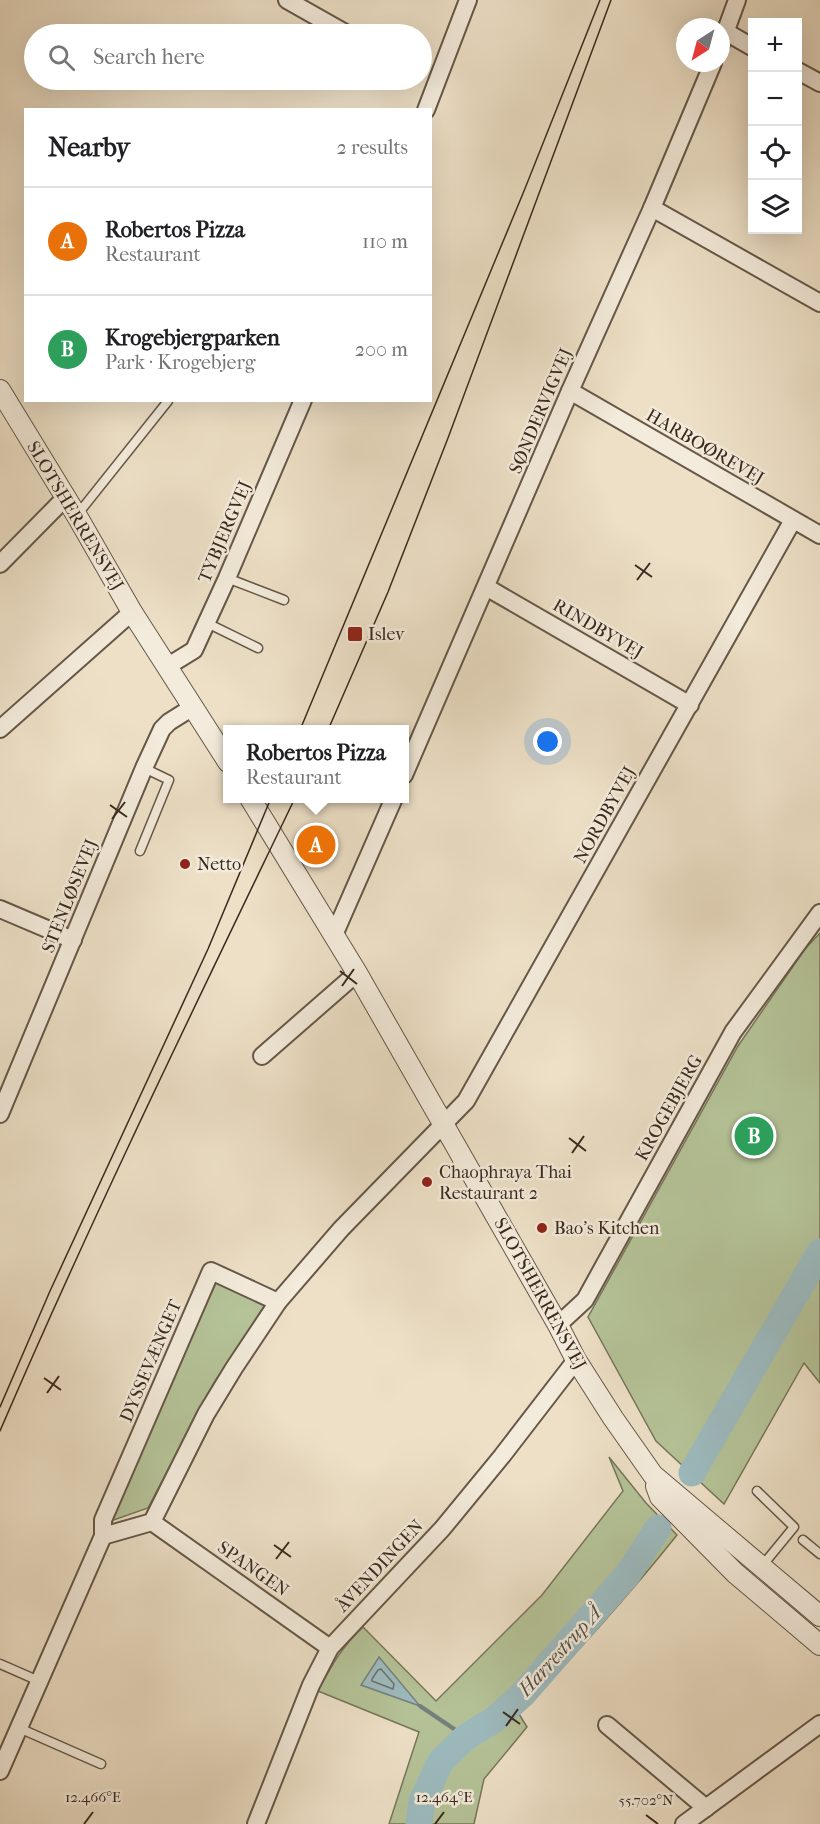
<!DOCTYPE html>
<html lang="en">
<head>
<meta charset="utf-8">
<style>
  body { margin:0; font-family:"IM FELL French Canon",serif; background:#f6f6f6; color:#202124 }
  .controls { position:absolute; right:18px; top:18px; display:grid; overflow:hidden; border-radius:0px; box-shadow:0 6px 24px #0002 }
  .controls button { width:54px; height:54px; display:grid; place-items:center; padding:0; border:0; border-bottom:2px solid #e0e0e0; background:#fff; color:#202124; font:30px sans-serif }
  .compass { position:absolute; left:676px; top:18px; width:54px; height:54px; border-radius:50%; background:#fff; box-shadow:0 6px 24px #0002; rotate:216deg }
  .you { position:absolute; left:548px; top:742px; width:21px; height:21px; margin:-15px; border:4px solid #fff; border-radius:50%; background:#1a73e8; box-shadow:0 0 0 9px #1a73e833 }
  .badge { display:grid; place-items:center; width:39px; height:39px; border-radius:50%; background:#2563eb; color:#fff; font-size:20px; font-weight:700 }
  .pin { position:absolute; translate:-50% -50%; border:3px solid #fff; box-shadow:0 2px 6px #0006 }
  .popup { position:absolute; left:223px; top:725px; width:186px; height:78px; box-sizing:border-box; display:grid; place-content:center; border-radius:0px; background:#fff; filter:drop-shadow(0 2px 4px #0005); font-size:20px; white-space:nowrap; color:#757577 }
  .popup b { font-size:22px; color:#202124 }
  .popup::after { content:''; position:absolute; left:50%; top:100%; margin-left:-12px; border:12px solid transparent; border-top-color:#fff }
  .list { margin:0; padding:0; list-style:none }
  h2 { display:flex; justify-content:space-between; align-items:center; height:78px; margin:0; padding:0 24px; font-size:26px }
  h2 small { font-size:20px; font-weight:400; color:#757577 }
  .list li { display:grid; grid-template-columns:39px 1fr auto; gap:18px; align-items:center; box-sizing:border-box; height:108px; padding:0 24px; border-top:2px solid #e0e0e0 }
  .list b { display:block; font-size:22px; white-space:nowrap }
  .list p { margin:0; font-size:20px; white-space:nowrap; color:#757577 }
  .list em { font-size:20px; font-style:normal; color:#757577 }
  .icon { flex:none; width:33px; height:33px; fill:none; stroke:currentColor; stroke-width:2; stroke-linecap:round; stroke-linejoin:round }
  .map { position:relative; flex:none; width:820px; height:1824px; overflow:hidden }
  .search { position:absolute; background:#fff; box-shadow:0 6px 24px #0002; left:24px; top:24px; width:408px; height:66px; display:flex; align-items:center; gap:15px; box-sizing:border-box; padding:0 21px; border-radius:33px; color:#757577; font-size:22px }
  .panel { position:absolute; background:#fff; box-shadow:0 6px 24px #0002; left:24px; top:108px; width:408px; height:294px; border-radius:0px }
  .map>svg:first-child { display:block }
  .green { fill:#b5c398; stroke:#77765b; stroke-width:1.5 }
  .water { fill:#9dbbbf; stroke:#75817f; stroke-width:1.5 }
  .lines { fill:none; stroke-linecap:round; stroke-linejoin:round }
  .shore { stroke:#6b726e; stroke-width:1.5 }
  .stream { stroke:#75817f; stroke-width:4.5 }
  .river { stroke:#9dbbbf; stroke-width:27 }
  .service-casing { stroke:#665748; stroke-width:11 }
  .minor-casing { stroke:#665748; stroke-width:20 }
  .tertiary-casing { stroke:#665748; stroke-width:22 }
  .service { stroke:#f3ebdb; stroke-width:8 }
  .minor { stroke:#f3ebdb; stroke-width:16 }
  .tertiary { stroke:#f3ebdb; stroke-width:20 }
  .tram { stroke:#39291e; stroke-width:1.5 }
  .ticks { fill:none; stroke:#39291e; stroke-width:2 }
  .poi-dot { fill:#8f2418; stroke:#f3ebdb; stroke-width:2 }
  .labels { text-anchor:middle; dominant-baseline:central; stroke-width:5; stroke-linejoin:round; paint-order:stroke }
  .street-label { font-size:18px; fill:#39291e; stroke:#f3ebdb }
  .poi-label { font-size:18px; fill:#39291e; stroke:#f3ebdb; text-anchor:start }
  .water-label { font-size:20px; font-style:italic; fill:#524e46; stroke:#f3ebdb }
  .ticks-label { font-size:15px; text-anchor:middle; fill:#39291e; stroke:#f3ebdb; stroke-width:5; stroke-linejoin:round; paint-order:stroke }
</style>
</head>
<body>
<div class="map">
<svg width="820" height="1824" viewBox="0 0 820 1824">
  <rect width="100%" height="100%" fill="#ede0c7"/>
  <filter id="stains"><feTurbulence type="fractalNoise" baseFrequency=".00333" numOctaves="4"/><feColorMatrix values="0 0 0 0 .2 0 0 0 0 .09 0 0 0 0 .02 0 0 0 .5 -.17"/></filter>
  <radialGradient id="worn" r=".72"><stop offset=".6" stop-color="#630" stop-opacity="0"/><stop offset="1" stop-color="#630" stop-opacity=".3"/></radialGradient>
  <g class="green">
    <path d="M820 933V1383L804 1363 724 1504 656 1441 588 1317 738 1046 805 949Z"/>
    <path d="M217 1280 265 1305 214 1383 148 1508 108 1522Z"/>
    <path d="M609 1457 646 1503 677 1535C627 1598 573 1656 519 1714L527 1727 484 1779 474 1824H389L419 1732 318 1691C332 1665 341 1648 363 1627L436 1701 542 1595 623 1491Z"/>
  </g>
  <path class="water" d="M379 1657 420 1706 361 1685Z"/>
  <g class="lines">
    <path class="shore" d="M381 1669 394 1684 393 1689 372 1681V1679L378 1670Z"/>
    <path class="stream" d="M420 1706 466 1737"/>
    <g class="river">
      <path d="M692 1473 820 1252"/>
      <path d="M419 1824 422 1801 441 1761 466 1737 494 1720 522 1695 628 1574 658 1528"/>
    </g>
    <defs>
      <g id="service">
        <path d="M77 515 168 401"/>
        <path d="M227 578 284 600"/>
        <path d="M207 623 258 648"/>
        <path d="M140 851 169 780 144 768"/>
        <path d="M757 1491 794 1527 762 1566"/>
        <path d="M803 1540 820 1554"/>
        <path d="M0 1664 39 1681"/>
        <path d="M19 1728 101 1764"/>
      </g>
      <g id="minor">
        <path d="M287 0 347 34"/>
        <path d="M726 32 752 47"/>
        <path d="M721 44 737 0"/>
        <path d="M798 71 820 83"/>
        <path d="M426 110 468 0"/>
        <path d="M652 208 820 303"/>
        <path d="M570 391 820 535"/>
        <path d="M0 564 65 498"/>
        <path d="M486 587 690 705"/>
        <path d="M168 666 194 650 227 578 303 400"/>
        <path d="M0 729 132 612"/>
        <path d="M404 775 570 391 652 208 713 63"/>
        <path d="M0 909 73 940"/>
        <path d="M334 935 394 798"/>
        <path d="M262 1056 357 973"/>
        <path d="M0 1114 144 768 162 729 169 722 193 707"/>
        <path d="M558 1325 585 1300 733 1032 820 913"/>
        <path d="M152 1522 330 1648"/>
        <path d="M103 1536V1520L211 1271 278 1302"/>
        <path d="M607 1725 706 1808"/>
        <path d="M0 1771 103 1536 152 1522 206 1414 234 1368 278 1302 341 1229 466 1101 793 520"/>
        <path d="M256 1824 311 1685 330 1648 442 1529 502 1456 576 1360"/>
        <path d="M684 1824 820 1724"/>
      </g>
      <g id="tertiary">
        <path d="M0 390 77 516 132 612 228 762"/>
        <path d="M250 798 357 973 558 1325 576 1360 613 1418 653 1475 820 1616"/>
        <path d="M656 1486 660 1497 735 1573 820 1645"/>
      </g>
    </defs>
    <use href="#service" class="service-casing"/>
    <use href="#minor" class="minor-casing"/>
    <use href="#tertiary" class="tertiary-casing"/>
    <use href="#service" class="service"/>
    <use href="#minor" class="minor"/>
    <use href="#tertiary" class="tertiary"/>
    <g class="tram">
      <path d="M300 730 524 191 600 0"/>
      <path d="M328 730 388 592 448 438 611 0"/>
      <path d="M0 1407 50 1291 208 949 271 798"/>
      <path d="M0 1431C92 1217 194 1008 295 798"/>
    </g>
  </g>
  <path class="ticks" d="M635 565 652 577M637 580 650 563M110 805 127 817M112 819 125 802M340 971 357 984M342 986 354 969M569 1138 586 1151M572 1153 584 1136M44 1378 61 1390M47 1393 59 1376M274 1545 291 1557M276 1559 289 1542M503 1712 520 1724M506 1726 518 1709M646 1815 658 1824M84 1824 93 1812M435 1824 444 1812"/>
  <g class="poi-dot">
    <rect x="347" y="626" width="16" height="16" rx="3"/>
    <circle cx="185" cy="864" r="6"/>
    <circle cx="427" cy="1182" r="6"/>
    <circle cx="542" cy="1228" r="6"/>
  </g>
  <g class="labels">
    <g class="street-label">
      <text transform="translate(541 411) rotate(-67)">SØNDERVIGVEJ</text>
      <text transform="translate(705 447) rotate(30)">HARBOØREVEJ</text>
      <text transform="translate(75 516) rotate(59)">SLOTSHERRENSVEJ</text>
      <text transform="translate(225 532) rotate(-67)">TYBJERGVEJ</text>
      <text transform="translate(598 629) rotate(30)">RINDBYVEJ</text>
      <text transform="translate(605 815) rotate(-61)">NORDBYVEJ</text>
      <text transform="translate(70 896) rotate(-68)">STENLØSEVEJ</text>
      <text transform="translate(669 1108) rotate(-61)">KROGEBJERG</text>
      <text transform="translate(540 1294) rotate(61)">SLOTSHERRENSVEJ</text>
      <text transform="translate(151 1361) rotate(-67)">DYSSEVÆNGET</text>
      <text transform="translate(380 1566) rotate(-47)">ÅVENDINGEN</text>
      <text transform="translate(253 1569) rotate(35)">SPANGEN</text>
    </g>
    <g class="poi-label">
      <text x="368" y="634">Islev</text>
      <text x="197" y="864">Netto</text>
      <text x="439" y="1172">Chaophraya Thai<tspan x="439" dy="21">Restaurant 2</tspan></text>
      <text x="554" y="1228">Bao's Kitchen</text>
    </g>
    <g class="water-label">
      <text transform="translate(560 1651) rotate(-48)">Harrestrup Å</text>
    </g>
  </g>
  <g class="ticks-label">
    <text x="93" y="1802">12.466°E</text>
    <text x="444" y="1802">12.464°E</text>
    <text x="646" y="1805">55.702°N</text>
  </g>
  <rect width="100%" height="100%" filter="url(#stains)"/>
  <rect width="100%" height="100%" fill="url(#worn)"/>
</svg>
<div class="controls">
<button>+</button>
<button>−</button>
<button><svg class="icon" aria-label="locate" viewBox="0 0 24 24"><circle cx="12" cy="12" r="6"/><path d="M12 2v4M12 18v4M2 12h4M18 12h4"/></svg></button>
<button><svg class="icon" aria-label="layers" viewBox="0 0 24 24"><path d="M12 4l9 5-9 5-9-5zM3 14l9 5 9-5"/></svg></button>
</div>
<svg class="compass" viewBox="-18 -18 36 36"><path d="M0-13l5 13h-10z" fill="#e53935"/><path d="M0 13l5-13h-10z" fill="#757577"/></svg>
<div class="you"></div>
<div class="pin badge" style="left:316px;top:845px;background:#e8710a">A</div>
<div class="popup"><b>Robertos Pizza</b>Restaurant</div>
<div class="pin badge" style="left:754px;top:1136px;background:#2e9e5b">B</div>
<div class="search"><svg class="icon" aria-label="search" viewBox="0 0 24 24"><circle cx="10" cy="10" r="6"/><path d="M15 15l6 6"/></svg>Search here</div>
<section class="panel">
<h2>Nearby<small>2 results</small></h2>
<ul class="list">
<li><span class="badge" style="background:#e8710a">A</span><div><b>Robertos Pizza</b><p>Restaurant</p></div><em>110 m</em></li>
<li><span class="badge" style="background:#2e9e5b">B</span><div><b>Krogebjergparken</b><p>Park · Krogebjerg</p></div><em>200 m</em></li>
</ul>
</section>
</div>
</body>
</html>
